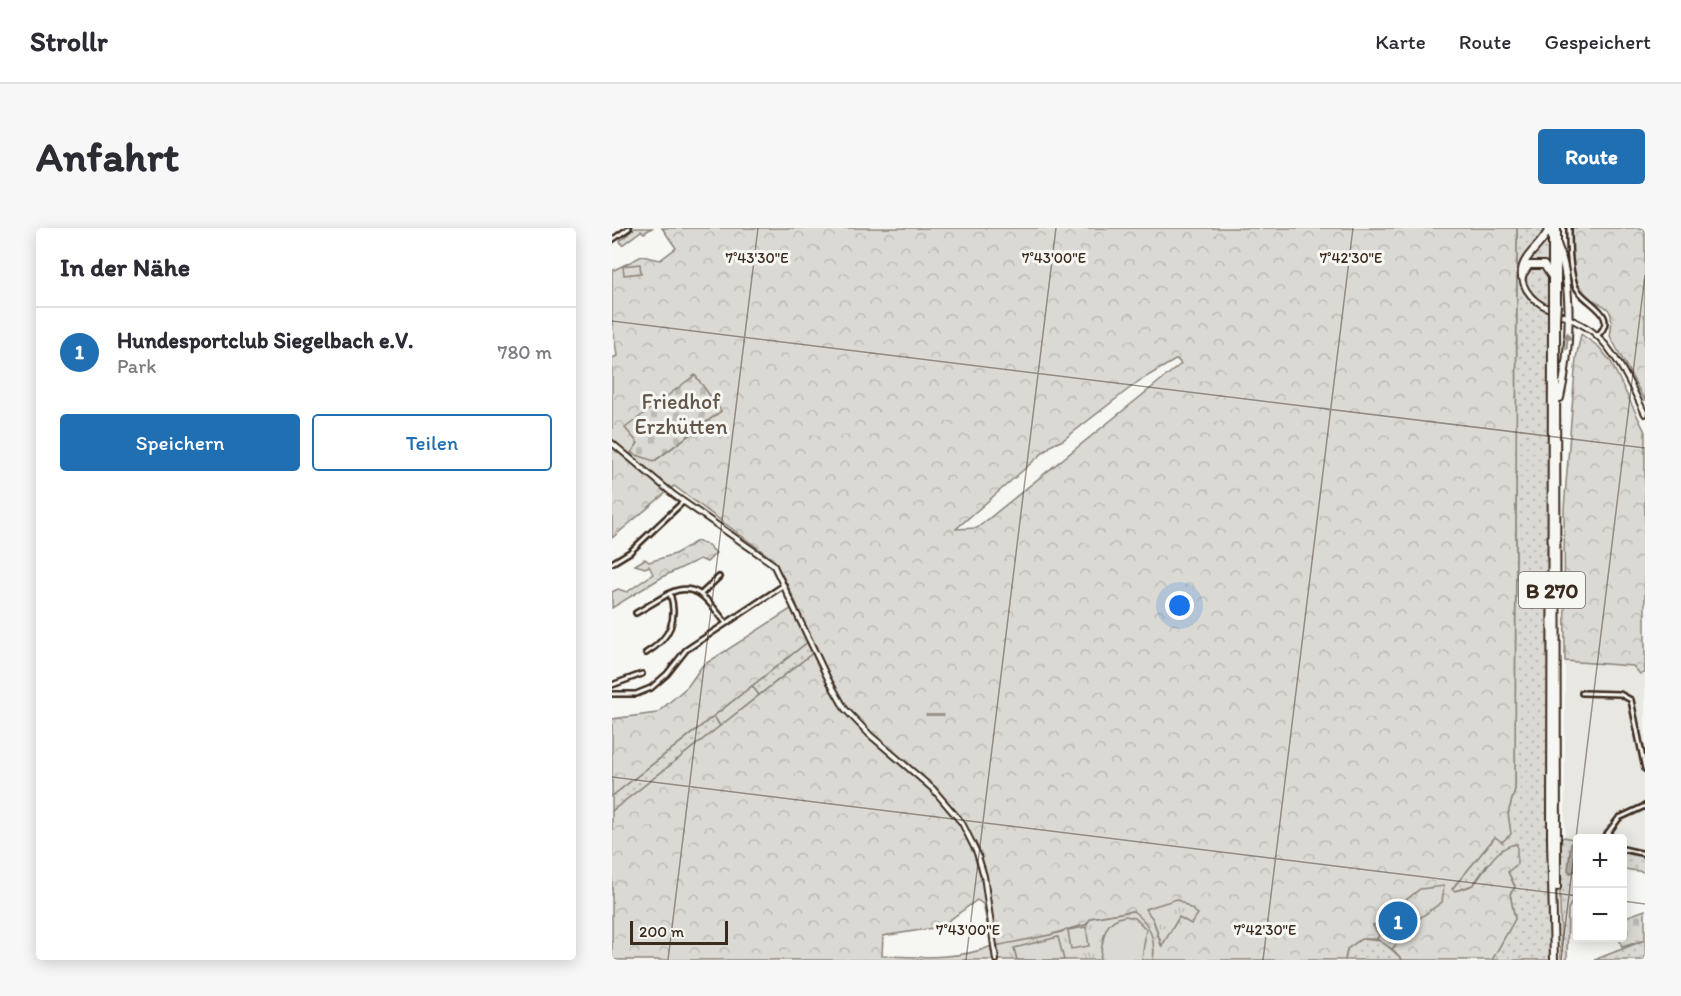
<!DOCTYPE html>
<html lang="de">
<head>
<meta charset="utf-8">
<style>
  body { margin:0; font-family:Itim,sans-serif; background:#f7f7f7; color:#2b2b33 }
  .controls { position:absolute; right:18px; bottom:18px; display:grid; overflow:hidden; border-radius:6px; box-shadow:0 3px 15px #0003 }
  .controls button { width:54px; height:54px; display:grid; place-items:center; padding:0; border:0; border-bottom:2px solid #e1e1e2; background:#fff; color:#2b2b33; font:30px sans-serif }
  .scale { position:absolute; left:18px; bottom:15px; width:98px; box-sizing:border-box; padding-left:6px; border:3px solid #3b2a1e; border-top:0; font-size:16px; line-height:21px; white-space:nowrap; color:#3b2a1e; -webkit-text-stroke:4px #f6f6f2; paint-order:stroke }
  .you { position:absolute; left:568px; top:378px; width:21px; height:21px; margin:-15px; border:4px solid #fff; border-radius:50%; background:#1a73e8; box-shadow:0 0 0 9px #1a73e833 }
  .badge { display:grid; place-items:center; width:39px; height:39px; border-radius:50%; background:#1f6fb2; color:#fff; font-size:20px; font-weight:700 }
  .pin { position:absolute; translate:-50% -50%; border:3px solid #fff; box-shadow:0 2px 6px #0006 }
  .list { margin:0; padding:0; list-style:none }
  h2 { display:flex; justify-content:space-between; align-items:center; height:78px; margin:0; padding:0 24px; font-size:26px }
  h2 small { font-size:20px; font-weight:400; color:#7c7c81 }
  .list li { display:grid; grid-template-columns:39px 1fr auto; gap:18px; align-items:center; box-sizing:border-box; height:90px; padding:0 24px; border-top:2px solid #e1e1e2 }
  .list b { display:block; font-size:22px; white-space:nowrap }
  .list p { margin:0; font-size:20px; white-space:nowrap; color:#7c7c81 }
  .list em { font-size:20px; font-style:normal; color:#7c7c81 }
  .actions { display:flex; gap:12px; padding:18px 24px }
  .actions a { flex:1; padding:14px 0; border:2px solid #1f6fb2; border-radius:6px; text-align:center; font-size:21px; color:#1f6fb2 }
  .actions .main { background:#1f6fb2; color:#fff }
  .map { position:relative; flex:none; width:1033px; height:732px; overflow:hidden; border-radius:6px }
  header { display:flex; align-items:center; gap:36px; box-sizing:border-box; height:84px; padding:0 30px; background:#fff; border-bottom:2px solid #e1e1e2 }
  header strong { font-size:28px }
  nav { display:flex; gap:33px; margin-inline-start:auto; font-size:21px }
  .intro { display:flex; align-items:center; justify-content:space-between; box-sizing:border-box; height:144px; padding:0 36px }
  h1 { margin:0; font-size:42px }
  .button { padding:15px 27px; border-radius:6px; background:#1f6fb2; color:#fff; font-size:21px; font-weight:700 }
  main { display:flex; gap:36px; padding:0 36px }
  aside { flex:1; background:#fff; border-radius:6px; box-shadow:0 3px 15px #0003 }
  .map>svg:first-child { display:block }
  .built { fill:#e8e7e2 }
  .grass { fill:url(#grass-dots); stroke:#8a8278; stroke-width:1.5 }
  .forest { fill:url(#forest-crowns); stroke:#8a8278; stroke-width:1.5; fill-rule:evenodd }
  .cemetery { fill:url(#cemetery-stones); stroke:#8a8278; stroke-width:1.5 }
  .park { fill:url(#park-tufts); stroke:#8a8278; stroke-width:1.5 }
  .garden { fill:#dad9d3; stroke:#8a8278; stroke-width:1.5 }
  .water { fill:#b6b0a9; stroke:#857a71; stroke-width:1.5 }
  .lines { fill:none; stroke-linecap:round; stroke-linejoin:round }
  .stream { stroke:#857a71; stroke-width:1.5 }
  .street-casing { stroke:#3b2a1e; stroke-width:8 }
  .secondary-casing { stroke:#3b2a1e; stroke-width:8 }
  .highway-casing { stroke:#3b2a1e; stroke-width:10 }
  .street { stroke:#f6f6f2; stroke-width:3 }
  .secondary { stroke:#f6f6f2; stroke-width:4 }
  .highway { stroke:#f6f6f2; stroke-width:6 }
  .highway-bridge-casing { stroke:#3b2a1e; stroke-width:10; stroke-linecap:butt }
  .highway-bridge { stroke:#f6f6f2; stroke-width:6 }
  .oneway { fill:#989088 }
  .ticks { fill:none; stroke:#3b2a1e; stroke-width:1.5; stroke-opacity:0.45 }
  .labels { text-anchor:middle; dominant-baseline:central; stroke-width:6; stroke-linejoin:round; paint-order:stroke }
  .shield { fill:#f6f6f2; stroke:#73675e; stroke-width:1.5 }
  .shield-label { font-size:21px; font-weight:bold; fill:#3b2a1e }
  .park-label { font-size:22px; fill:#63564b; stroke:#f6f6f2 }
  .ticks-label { font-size:15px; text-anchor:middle; fill:#3b2a1e; stroke:#f6f6f2; stroke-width:6; stroke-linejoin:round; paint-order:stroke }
</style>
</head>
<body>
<header>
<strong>Strollr</strong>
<nav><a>Karte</a><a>Route</a><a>Gespeichert</a></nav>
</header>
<div class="intro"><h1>Anfahrt</h1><a class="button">Route</a></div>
<main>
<aside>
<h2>In der Nähe<small></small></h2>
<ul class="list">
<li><span class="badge">1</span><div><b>Hundesportclub Siegelbach e.V.</b><p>Park</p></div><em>780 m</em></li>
</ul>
<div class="actions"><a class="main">Speichern</a><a>Teilen</a></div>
</aside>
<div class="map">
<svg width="1033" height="732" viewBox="0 0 1033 732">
  <defs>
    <pattern id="grass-dots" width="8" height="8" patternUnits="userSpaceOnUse" patternTransform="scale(1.5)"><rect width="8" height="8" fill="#dad9d3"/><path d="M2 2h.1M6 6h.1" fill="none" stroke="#bcbab5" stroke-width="1.8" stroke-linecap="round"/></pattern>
    <pattern id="forest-crowns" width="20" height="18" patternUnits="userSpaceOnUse" patternTransform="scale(1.5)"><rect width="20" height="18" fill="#dad9d3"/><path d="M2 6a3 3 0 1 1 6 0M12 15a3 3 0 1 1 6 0" fill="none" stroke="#bcbab5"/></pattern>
    <pattern id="cemetery-stones" width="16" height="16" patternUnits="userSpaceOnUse" patternTransform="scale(1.5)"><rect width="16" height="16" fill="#dad9d3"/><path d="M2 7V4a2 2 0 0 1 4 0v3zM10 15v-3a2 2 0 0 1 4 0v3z" fill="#bcbab5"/></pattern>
    <pattern id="park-tufts" width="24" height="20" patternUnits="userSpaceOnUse" patternTransform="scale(1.5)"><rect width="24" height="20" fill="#dad9d3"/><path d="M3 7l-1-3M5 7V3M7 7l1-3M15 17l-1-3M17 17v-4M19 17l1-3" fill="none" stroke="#bcbab5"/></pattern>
  </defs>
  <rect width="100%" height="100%" fill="#f6f6f2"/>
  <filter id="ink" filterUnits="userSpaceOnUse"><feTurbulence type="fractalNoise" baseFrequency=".0167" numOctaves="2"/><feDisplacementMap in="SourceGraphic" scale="12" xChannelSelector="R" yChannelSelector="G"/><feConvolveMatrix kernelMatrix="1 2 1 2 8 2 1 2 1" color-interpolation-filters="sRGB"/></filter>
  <g filter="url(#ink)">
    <path class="built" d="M953 433 1021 438 1028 446 1033 445V628L1011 623V610L965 612 953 609Z"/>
    <g class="grass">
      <path d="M905 0H936L937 293 935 332 937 338 938 732H880L903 691 898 666 903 658 896 644 894 620 875 637 861 657 843 663 840 661 883 609 898 602 896 585 903 561Z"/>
      <path d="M197 413 202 424 147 467 140 458Z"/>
      <path d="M102 488 108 498 0 583V568Z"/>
      <path d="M952 609 965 612V673L959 676 956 681 955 732H949L947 613Z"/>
      <path d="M1011 623 1033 628V644L1011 641Z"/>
      <path d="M749 711 770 713 791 732H733L735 721Z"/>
      <path d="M1033 712V732H982Z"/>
    </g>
    <g class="forest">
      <path d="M23 0H40L32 5 29 3 10 17 8 13Z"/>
      <path d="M50 0H905L903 561 896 585 899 606 890 614 883 609 840 661 843 663C848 661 858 660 862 656 874 643 883 618 905 616V636L896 644 903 659 898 666 903 691 880 732H791L780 721 809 689 830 674 761 697 768 707 765 711H749L735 721 733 732H541C544 709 536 699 520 683L479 690 474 697C445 702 416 718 386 717L384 732H0V583L202 424 197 413 0 568V491L45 485 76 458 90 438 185 377 172 350 158 329 62 258 0 310V130L5 128 0 92V43L30 28 48 32 64 20ZM565 131 569 136 365 300 344 301 440 217 451 212 527 153ZM83 148 109 183 43 233 20 225 26 215 14 200ZM365 672 371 676 380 718C347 732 306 729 270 728L271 708 328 699ZM534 681 586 686 568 688 549 717 541 691Z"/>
      <path d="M960 0H1033V173L998 108C1006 68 983 83 969 61 958 45 960 19 960 0Z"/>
      <path d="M969 106 987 119 999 134 1033 204V445L1028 446 1021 438 953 433 952 281 964 130Z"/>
      <path d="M85 313 96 317 104 325 95 334 88 331 52 348 0 380V364L6 361 15 364 41 346 37 338 33 340 23 337 33 331 37 334 63 326Z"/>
    </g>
    <g class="cemetery">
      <path d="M83 147 109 183 42 233 19 225 26 215 13 200Z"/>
      <path d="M1033 682V712L1010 719 1007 710H1011V690Z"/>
    </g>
    <g class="park">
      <path d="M832 658 830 674 809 689 780 721 765 711 767 707 761 698 808 661Z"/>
      <path d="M565 671 586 686 579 696 567 689 550 718 541 691 533 681Z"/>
      <path d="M521 683C538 695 544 711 541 732H384L383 718C401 714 420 711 438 707 451 704 461 699 474 697L479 690Z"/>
    </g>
    <g class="garden">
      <path d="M28 36 29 45 12 47 11 38Z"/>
      <path d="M140 458 147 467 108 498 102 488Z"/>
      <path d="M513 688 523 690 534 701 530 732H488C491 713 490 692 513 688Z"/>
      <path d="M474 699 477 718 459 721 456 702Z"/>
      <path d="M446 709 452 732H405L402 720Z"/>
    </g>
    <path class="water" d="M959 615 966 616 965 641 959 645 956 642Z"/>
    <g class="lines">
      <path class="stream" d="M314 487H332"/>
      <defs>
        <g id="street">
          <path d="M957 0C957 18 957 39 963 57 969 75 1010 85 985 108"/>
          <path d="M0 12 17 0"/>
          <path d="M0 335 18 324 71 274"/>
          <path d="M89 366 107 349"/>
          <path d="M24 385 58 365"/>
          <path d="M34 425C59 410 66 391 58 365 86 352 98 376 114 395"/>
          <path d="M0 457 30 446"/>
          <path d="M970 465 1008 466 1019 472 1033 541"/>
          <path d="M0 466H24L39 460 55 446 74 422 172 357"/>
          <path d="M992 610 1007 590 1033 578"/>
          <path d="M1011 621 1033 626"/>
        </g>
        <g id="secondary">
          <path d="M910 49C914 82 958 85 981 104 1004 123 1020 159 1033 186"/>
          <path d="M0 215 62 267 161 336 216 451 233 481 258 507 321 561 350 595 365 625 372 648 384 732"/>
        </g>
        <g id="highway">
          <path d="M945 16C962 57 958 127 948 170"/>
          <path d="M911 46 917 37H932L940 49"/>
          <path d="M910 49C907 28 931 19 937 0"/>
          <path d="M940 73V0"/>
          <path d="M945 75V0"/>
          <path d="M940 90 939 612 942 732"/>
          <path d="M944 92 945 659"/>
        </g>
      </defs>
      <use href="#street" class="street-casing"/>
      <use href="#secondary" class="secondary-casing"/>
      <use href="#highway" class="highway-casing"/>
      <use href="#street" class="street"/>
      <use href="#secondary" class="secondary"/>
      <use href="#highway" class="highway"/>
      <defs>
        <g id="highway-bridge">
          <path d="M940 90V73"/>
          <path d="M944 92 945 75"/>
        </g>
      </defs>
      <use href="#highway-bridge" class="highway-bridge-casing"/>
      <use href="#highway-bridge" class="highway-bridge"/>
    </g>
    <defs><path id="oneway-solid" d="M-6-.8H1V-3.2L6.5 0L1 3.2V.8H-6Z" transform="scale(1.5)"/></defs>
    <use class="oneway" href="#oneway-solid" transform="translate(955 113) rotate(-86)"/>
  </g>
  <path class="ticks" d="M0 93 1033 220M0 549 966 668M1011 673 1033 676M56 732 146 0M354 732 444 0M651 732 741 0M949 732 1033 47"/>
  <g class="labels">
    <rect class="shield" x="907" y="344" width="66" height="36" rx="4.5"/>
    <g class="shield-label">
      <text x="940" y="362">B 270</text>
    </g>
    <g class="park-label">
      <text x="69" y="173">Friedhof<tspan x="69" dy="25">Erzhütten</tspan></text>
    </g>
  </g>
  <g class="ticks-label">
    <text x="145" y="35">7°43'30"E</text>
    <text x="442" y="35">7°43'00"E</text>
    <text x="739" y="35">7°42'30"E</text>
    <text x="356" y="707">7°43'00"E</text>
    <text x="653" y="707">7°42'30"E</text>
  </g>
</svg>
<div class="controls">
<button>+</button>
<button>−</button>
</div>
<div class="scale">200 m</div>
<div class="you"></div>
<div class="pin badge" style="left:786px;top:693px">1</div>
</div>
</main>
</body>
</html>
